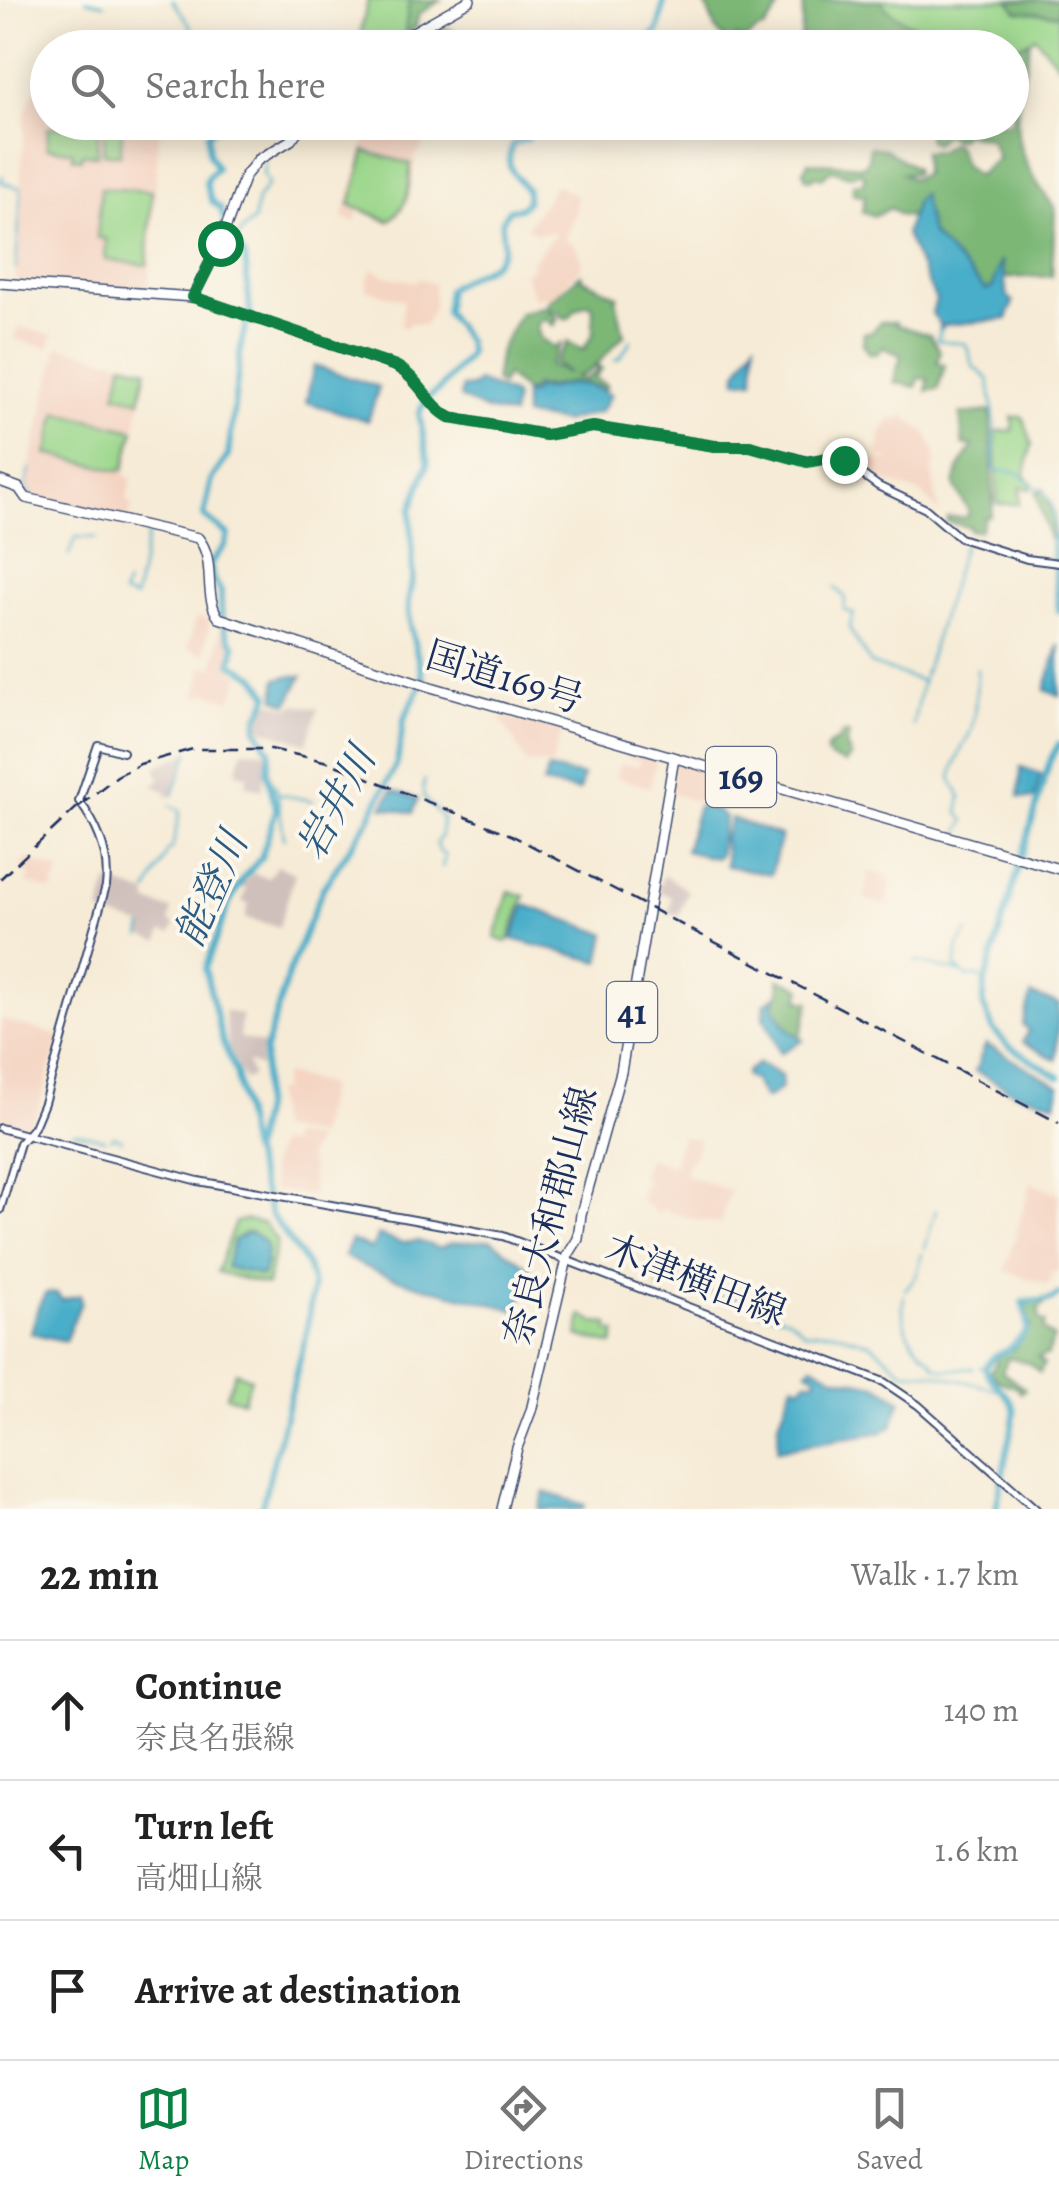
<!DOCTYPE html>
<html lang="en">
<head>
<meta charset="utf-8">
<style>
  body { margin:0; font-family:Alegreya,"Noto Serif JP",serif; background:#f2f2f2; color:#222 }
  .stop { position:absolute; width:30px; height:30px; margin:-22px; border:8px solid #0b8043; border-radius:50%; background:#fff }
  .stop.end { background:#0b8043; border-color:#fff; box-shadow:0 2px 10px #0008 }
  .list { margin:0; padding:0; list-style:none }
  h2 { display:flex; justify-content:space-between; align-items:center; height:130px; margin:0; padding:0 40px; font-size:42px }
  h2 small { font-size:32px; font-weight:400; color:#767676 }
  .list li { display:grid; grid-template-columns:65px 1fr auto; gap:30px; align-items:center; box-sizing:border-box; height:140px; padding:0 40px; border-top:2px solid #e0e0e0 }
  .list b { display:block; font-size:38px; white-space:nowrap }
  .list p { margin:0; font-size:32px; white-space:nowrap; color:#767676 }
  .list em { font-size:32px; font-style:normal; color:#767676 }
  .icon { flex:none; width:55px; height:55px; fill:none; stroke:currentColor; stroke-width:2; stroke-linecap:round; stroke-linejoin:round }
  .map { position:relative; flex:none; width:1059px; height:1509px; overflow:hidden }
  .search { position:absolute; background:#fff; box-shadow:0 5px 25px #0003; left:30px; right:30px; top:30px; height:110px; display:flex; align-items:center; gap:25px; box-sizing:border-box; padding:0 35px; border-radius:55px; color:#767676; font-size:38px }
  .sheet { height:550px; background:#fff }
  nav { display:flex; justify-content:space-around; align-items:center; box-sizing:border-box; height:140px; border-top:2px solid #e0e0e0; background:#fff; font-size:28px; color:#767676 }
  nav a { display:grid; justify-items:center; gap:5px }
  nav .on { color:#0b8043 }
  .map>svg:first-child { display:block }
  .built { fill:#f4d3c1 }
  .industrial { fill:#d0c0bc }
  .green { fill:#9ad68a; stroke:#5a8274; stroke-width:2.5; fill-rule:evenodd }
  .forest { fill:#7bb776; stroke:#4b736a; stroke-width:2.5 }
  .water { fill:#4aaec9; stroke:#326e94; stroke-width:2.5 }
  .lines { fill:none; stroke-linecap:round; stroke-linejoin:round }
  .stream { stroke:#4aaec9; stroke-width:2.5 }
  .river { stroke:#4aaec9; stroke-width:6 }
  .secondary-casing { stroke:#3c4b70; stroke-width:10 }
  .primary-casing { stroke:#3c4b70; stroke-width:12 }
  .trunk-casing { stroke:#3c4b70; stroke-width:12 }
  .secondary { stroke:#fff; stroke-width:6 }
  .primary { stroke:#fff; stroke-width:9 }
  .trunk { stroke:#fff; stroke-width:9 }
  .rail { stroke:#1b2f5e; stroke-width:2.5; stroke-dasharray:15 8; stroke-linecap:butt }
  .route { stroke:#0b8043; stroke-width:12 }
  .labels { text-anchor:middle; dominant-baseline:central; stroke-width:8; stroke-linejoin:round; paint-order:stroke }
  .shield { fill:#fbf7ec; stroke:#5e6b89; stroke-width:2.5 }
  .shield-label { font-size:35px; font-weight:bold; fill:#1b2f5e }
  .street-label { font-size:38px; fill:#1b2f5e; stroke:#fbf7ec }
  .water-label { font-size:40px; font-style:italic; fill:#2b5b83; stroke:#fbf7ec }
</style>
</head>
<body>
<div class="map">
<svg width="1059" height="1509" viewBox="0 0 1059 1509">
  <rect width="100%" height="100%" fill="#fbf7ec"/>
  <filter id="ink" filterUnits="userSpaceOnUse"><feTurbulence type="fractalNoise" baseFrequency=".01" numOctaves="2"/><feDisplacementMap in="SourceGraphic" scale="20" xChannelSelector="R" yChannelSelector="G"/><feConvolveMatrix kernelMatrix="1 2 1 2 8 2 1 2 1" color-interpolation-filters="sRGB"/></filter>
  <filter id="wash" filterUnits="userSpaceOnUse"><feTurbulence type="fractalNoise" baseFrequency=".0048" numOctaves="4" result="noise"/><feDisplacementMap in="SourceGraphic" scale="40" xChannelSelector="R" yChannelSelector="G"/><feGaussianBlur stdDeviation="2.25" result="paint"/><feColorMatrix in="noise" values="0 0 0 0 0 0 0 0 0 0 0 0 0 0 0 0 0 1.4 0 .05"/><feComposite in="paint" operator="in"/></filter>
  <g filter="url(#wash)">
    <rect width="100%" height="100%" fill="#f6ebd6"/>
    <g class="built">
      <path d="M34 90 47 91 48 122 160 123 148 290 15 281 25 112Z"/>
      <path d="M366 123H438L435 142 422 144 421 152 416 153 410 196 404 209 389 224 359 210 354 222 342 218 363 150Z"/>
      <path d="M554 184 576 195 575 212 565 238 575 245 583 261 580 269 549 299 546 296 534 299 525 272 531 269 533 260 555 234 552 231 537 234 526 227 546 201Z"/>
      <path d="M372 269 386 276 415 282 418 278 434 284V306L425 325 409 323 406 328 401 326 404 300 365 289Z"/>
      <path d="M19 327 53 335 49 348 15 339Z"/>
      <path d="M58 346 148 369 125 476 132 478 126 502 132 504 128 519 30 496 25 486Z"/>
      <path d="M904 415 927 434 933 445 936 459 932 473 939 512 921 493 873 478 858 463 859 458 889 460V458L876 457 882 431 891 419 900 420Z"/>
      <path d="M197 617 210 620 204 654 187 648Z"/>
      <path d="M219 621 233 646 228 664 240 676 231 701 205 692 203 697 196 694 203 666 213 668 221 630Z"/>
      <path d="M500 718 530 722 532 719 563 728 552 765 527 763Z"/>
      <path d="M626 747 657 757 650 788 615 777 620 764 638 766 641 761 624 756Z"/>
      <path d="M675 762 722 773 720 778 725 780 721 791 706 788 701 803 670 793Z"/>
      <path d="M26 859 60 870 52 891 27 883 30 874 22 871Z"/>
      <path d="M869 871 891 877 886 906 864 899Z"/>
      <path d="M0 1019 60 1036 39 1107 27 1132 0 1124Z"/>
      <path d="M284 1074 327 1084 329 1088 318 1136 278 1129 274 1091H281Z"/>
      <path d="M290 1135 317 1140 307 1156 312 1168V1196L273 1190 270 1166 278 1144H290Z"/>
      <path d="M681 1136 700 1139 694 1157 688 1163 686 1175 730 1191 720 1223 695 1220 662 1209 659 1214 640 1200 646 1179 640 1175 648 1158 673 1165Z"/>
      <path d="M1031 1183 1059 1194V1271H1053L1049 1283 1046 1284 1005 1271Z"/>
    </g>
    <g class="industrial">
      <path d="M270 702 290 708 296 704 318 709 307 744 259 728 261 715Z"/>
      <path d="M242 750 267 751 262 790 245 785 248 776 236 772Z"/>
      <path d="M188 753 172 795 165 797 167 791 153 786 160 779 155 767Z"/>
      <path d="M277 865 295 874 279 927 245 918 249 904 242 902 246 889 241 887 253 873 268 878Z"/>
      <path d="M664 875 688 891 679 915 669 913 672 897 657 890Z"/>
      <path d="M108 881 148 894V902L172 910 169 922 175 925 171 934 162 932 159 942 142 936 144 926 100 913Z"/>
      <path d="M224 1010 242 1015 239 1037 263 1044 260 1067 247 1062 252 1076 244 1080 229 1048Z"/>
    </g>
    <g class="green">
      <path d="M368 0H420L416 28 382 47H364L361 30Z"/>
      <path d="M878 0H1040L1059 11V66L1035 36 1012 58V48C950 47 930 38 878 7Z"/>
      <path d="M438 25 466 36 462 47C443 47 429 50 418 33Z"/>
      <path d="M106 123H123L120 155 103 153Z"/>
      <path d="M76 124 99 126 97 155 82 154 81 159 73 158V151L47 148 48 128Z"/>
      <path d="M365 151 411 164C408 191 411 202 389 221L350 205Z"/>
      <path d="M101 188 152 191 147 265 105 260 106 239 97 238Z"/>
      <path d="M123 363 147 369 140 400 116 394Z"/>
      <path d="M57 412 134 430 124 468 120 471 47 454Z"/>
      <path d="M1012 417H1023L1032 443 1025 475 1032 483 1030 489 1021 487 1019 504H997L996 431H1013Z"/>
      <path d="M509 891 525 896 509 940 505 942 495 938Z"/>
      <path d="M245 1220 264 1223 277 1242 267 1285 217 1272 235 1222ZM246 1232H250L267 1262 262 1276H256L234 1240Z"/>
      <path d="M582 1315 595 1323 609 1324 608 1331 616 1332 613 1345 578 1336Z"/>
      <path d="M236 1372 251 1378 243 1401 226 1396Z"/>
    </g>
    <g class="forest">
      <path d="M409 0H441L419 14 415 28 405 32Z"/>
      <path d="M704 0H779L777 12 764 29 758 30 745 40 737 37 729 44 716 30Z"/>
      <path d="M804 0H880C891 20 942 39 966 42 983 44 997 40 1014 48L1030 41C1017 120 1001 138 1055 208L1052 276 1004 278 1001 261 993 287 986 290 931 234 923 201 917 199 911 217 899 215 891 208 874 216 862 212 865 196 853 193 854 184 863 183 865 175 859 172C848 180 843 172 831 170L822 178 814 176 811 180 806 178 803 171 808 162 863 166 868 161 870 147 885 149 915 168V173L903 174 912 179 924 174 923 152 939 151 951 143 957 146 965 167 977 176 998 158 990 139 963 133 960 138 954 139 945 133 935 144 929 141 926 123 1012 122V48H795L801 37Z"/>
      <path d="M1009 0H1059V15L1017 11Z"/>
      <path d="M581 274 582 279 618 296 616 299 624 335C609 348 592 378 575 376L583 380 595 373 598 366 602 369 595 378 606 385V389C594 385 583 382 571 383 558 384 549 389 535 386L527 393 506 375 501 385 495 381 500 350 520 313 542 307 558 317 554 326 544 318 537 326 540 338 555 348 562 342 550 365 569 373 555 363 568 342 583 350 593 334V307L588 304 576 309 568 319 563 318 561 312 548 310 546 304Z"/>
      <path d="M880 322H896V325L930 335 940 351 937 363 945 365 938 389 927 391 928 379 919 378 916 387 894 382 901 355 882 347 877 354 869 353 863 344 864 333 872 332Z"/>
      <path d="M991 411 993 504 991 516 985 517 980 531 970 530V527L947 522 948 518 968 517V510L954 485 959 468 972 448V445H963L960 414Z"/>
      <path d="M1043 488C1049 505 1059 522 1049 539L1036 492Z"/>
      <path d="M843 733 849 734 846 745 851 756 845 763 830 758 826 752 829 745 838 741Z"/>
      <path d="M779 979 802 988 799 1000 810 1002 800 1038 788 1029 773 1007 780 990Z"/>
      <path d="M1050 1299 1039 1308V1320L1045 1323 1043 1329 1054 1338 1047 1355 1038 1357 1044 1364 1040 1373 1029 1363 1008 1358 1002 1372 1025 1389 1021 1393 1016 1387C1003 1382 998 1384 990 1371L997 1362 995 1358 1014 1349 1031 1327 1025 1308 1030 1301Z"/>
    </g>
    <g class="water">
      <path d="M922 194 931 234 986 290 993 287 1001 260 1007 295 1013 302 1007 319 945 325 939 331 941 326 932 313 936 300 905 234 917 199Z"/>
      <path d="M755 343 754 380H737V372Z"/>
      <path d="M314 366 379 387 368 421 306 402Z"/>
      <path d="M477 381 512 394 515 398 512 416 482 409 460 397 462 387H473Z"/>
      <path d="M569 384 589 385 611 395 600 412 563 422 524 416V393L530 394 537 388 546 389Z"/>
      <path d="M1059 644V696L1045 690Z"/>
      <path d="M288 676H302L288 704 276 699V679Z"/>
      <path d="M1021 767 1041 774 1034 799 1019 797Z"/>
      <path d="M548 769 583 776 579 791 543 784Z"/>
      <path d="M392 790 418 799 413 813 383 807Z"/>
      <path d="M698 806 718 811 725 817 719 856 715 858 685 851Z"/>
      <path d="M731 818 781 836 771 874 726 866 724 839Z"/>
      <path d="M525 905 606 934 600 962 512 939Z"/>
      <path d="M1031 995 1059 1004 1056 1060 1023 1042 1029 1030 1023 1025Z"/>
      <path d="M777 996 773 1007 788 1029 803 1040 780 1053 764 1017 765 1003Z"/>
      <path d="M986 1044 1059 1086 1056 1103 1014 1092 975 1071Z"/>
      <path d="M759 1063 781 1076 782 1088 768 1098 763 1097 754 1080 746 1077V1072Z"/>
      <path d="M250 1232C274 1243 266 1254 263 1276L226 1267 234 1240Z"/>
      <path d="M378 1235 402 1243 418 1241 439 1248 451 1243 491 1240 530 1268 519 1306 514 1310C459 1294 394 1285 344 1256L351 1240 372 1249Z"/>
      <path d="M46 1293H57L62 1300 80 1295 81 1302 65 1341 31 1333 38 1307Z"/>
      <path d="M813 1365 834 1377 877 1385 901 1400 892 1426 882 1432 777 1450 779 1423 792 1386 794 1383 800 1387 806 1381H816L817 1376 807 1370Z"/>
      <path d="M545 1492 585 1505 583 1509H539Z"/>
    </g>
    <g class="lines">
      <g class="stream">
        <path d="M86 0 104 4"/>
        <path d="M172 0C182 15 199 28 192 48"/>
        <path d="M3 176 1 182 21 188 16 269"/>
        <path d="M236 244 241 232 254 220 257 200 268 184 263 174 265 162"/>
        <path d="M941 329 937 340 966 344 973 366 989 380 995 425 994 470 1018 472C1046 500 1057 489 1054 538"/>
        <path d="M615 360 620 358 631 340"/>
        <path d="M30 469 26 486 31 495"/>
        <path d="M69 555 76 537 97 538"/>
        <path d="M127 584 122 594 135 598 148 533"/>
        <path d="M835 588 845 597 844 610 854 614 849 628 871 664 920 681"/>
        <path d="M913 725 922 682 964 544"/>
        <path d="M425 780C417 803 433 803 442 818L441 836 436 843 438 850 445 856 442 867"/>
        <path d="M275 785 278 794 313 801"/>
        <path d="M173 795 189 751"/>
        <path d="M278 796 284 839"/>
        <path d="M960 838V830L965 821 958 812 961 797 951 778C955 762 962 746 970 733 975 723 977 681 977 669"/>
        <path d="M148 891 169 849H172L180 811 170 805"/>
        <path d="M968 931 959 945 955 967 967 977 977 976 985 982"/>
        <path d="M141 937 143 927"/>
        <path d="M915 961 962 973"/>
        <path d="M74 1132 104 1139"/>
        <path d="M110 1139 115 1136 121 1140"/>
        <path d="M925 1248 936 1210"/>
        <path d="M905 1290 917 1275 922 1254"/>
        <path d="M659 1291V1275C669 1283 690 1282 703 1285"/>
        <path d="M709 1291C717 1298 728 1296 740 1299 748 1301 753 1308 761 1311 784 1318 785 1312 804 1332H833L870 1343 903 1371 931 1373 1004 1391"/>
        <path d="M904 1296C899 1324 910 1344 933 1361V1365L945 1370 973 1368"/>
        <path d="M980 1367 985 1368"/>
      </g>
      <g class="river">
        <path d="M636 48 658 31 664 0"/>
        <path d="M222 122 208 134 209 155 217 168 208 177 206 183 211 200 221 209 228 235 245 256 250 313 242 339 228 456 212 479 204 516 228 535 225 545 210 564 213 580 221 591C221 614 220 627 235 646L231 664 255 676 269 695 258 718 257 729 270 751 267 772 276 810 261 858 244 877 229 903 205 969 223 1043 236 1072 250 1148 271 1215 307 1265 313 1286 306 1336 261 1509"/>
        <path d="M1059 536 1054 538 1053 545 1059 611"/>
        <path d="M1022 856 1050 760 1059 744"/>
        <path d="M1020 863 985 982 983 1005 993 1029 1007 1045 1059 1077"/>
        <path d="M253 1149 262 1109 265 1050 289 972 323 888 368 821 397 763 404 719 420 687 423 678 410 626 408 602 413 576 411 510 428 463 419 413 426 399 440 389 469 354 467 341 446 312 448 290C463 274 488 274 500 255 510 240 493 229 509 210L520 208 527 201V190C514 174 503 166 513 144L528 139 529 122"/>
        <path d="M996 1509 1015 1411C1010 1392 991 1386 985 1368L994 1356 1008 1350 1026 1332 1027 1319 1022 1302 1051 1300 1059 1294"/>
      </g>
    </g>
  </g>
  <g filter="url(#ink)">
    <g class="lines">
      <defs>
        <g id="secondary">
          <path d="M193 297 396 367C420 380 428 406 451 418L546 435 593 427 715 446H750L807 461 838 457 878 486 926 509 960 538 1027 559 1059 563"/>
          <path d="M0 1128 198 1181 503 1236 884 1382 918 1405 1036 1509"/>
          <path d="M0 1210 20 1143 34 1127 44 1103 106 886C110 854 98 826 79 801L98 745 123 752"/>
        </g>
        <g id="primary">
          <path d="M385 48 470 0"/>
          <path d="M0 283 193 297 220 243 245 176 258 160 291 140 304 122"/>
          <path d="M502 1509 517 1448 531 1411 568 1255 578 1239 581 1214 621 1072 674 758"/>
        </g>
        <path id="trunk" d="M0 481 19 488 26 498 198 538C217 560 202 595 219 618L431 687 1059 869"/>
      </defs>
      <use href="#secondary" class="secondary-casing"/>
      <use href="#primary" class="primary-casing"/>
      <use href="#trunk" class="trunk-casing"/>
      <use href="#secondary" class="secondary"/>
      <use href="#primary" class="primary"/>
      <use href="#trunk" class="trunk"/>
      <g class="rail">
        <path d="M78 807 117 776 140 764 193 749H271L328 762 511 835 1059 1123"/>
        <path d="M0 879 87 798"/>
      </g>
    </g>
  </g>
  <g class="lines" filter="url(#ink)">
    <path class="route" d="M220 243 193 297 396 366C420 379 428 406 451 418L546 435 593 427 715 446H750L807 462 833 457 844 460"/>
  </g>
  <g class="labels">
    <g class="shield">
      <rect x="706" y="747" width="70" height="60" rx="8"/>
      <rect x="607" y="982" width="50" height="60" rx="8"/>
    </g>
    <g class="shield-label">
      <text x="741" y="777">169</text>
      <text x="632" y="1012">41</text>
    </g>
    <g class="street-label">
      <text transform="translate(505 677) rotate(17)">国道169号</text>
      <text transform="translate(550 1216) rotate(-75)">奈良大和郡山線</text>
      <text transform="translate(696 1280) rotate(21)">木津横田線</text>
    </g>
    <g class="water-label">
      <text transform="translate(336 803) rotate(-62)">岩井川</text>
      <text transform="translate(211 889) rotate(-66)">能登川</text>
    </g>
  </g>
</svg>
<div class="stop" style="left:220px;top:243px"></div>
<div class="stop end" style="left:844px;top:460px"></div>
<div class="search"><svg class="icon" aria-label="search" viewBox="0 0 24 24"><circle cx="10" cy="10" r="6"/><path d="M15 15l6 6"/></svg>Search here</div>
</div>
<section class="sheet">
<h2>22 min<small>Walk · 1.7 km</small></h2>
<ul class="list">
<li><svg class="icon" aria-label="ahead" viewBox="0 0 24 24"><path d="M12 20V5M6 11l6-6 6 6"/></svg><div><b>Continue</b><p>奈良名張線</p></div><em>140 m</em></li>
<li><svg class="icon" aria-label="left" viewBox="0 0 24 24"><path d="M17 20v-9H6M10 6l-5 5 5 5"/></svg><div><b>Turn left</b><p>高畑山線</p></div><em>1.6 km</em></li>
<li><svg class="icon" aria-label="arrive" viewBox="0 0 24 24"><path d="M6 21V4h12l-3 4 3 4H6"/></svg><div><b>Arrive at destination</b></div></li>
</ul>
</section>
<nav>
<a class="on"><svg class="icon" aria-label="map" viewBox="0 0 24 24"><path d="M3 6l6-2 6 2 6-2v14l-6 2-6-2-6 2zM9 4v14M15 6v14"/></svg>Map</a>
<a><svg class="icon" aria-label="directions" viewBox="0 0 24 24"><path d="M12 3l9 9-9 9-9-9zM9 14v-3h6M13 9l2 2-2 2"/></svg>Directions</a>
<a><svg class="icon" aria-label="saved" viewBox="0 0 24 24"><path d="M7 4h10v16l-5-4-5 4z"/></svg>Saved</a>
</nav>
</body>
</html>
